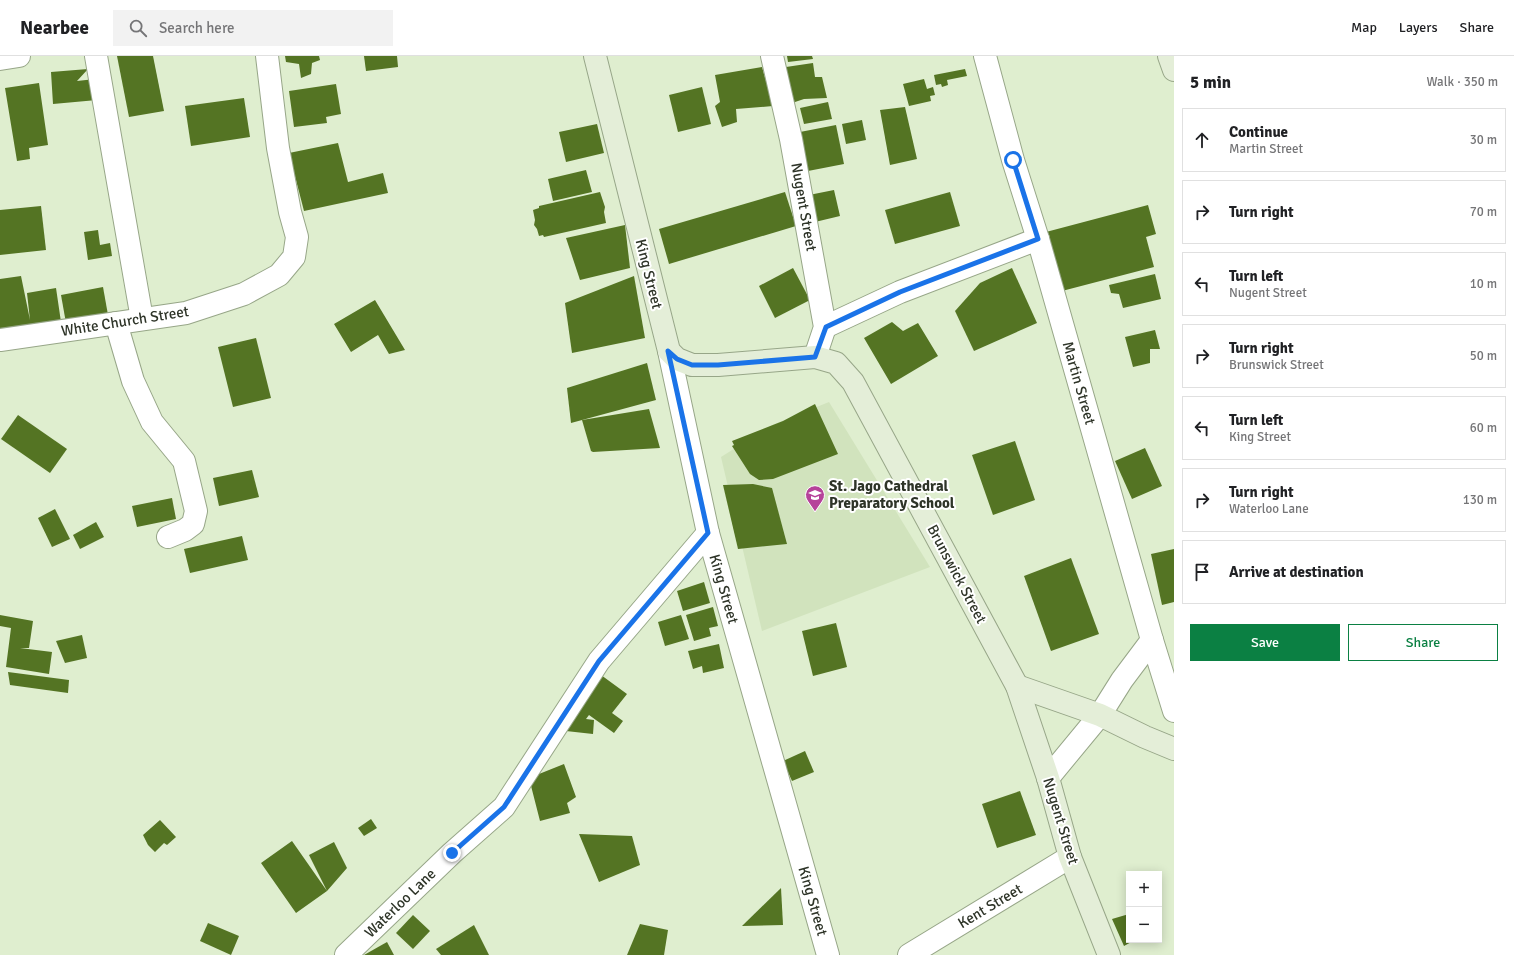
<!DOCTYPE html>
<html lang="en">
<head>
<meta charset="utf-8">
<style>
  body { margin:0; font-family:Signika,sans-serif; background:#f2f2f2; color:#202124 }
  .controls { position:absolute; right:12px; bottom:12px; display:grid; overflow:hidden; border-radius:0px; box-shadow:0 2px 10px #0003 }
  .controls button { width:36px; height:36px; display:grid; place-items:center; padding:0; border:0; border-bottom:1px solid #e0e0e0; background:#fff; color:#202124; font:20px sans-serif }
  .stop { position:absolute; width:12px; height:12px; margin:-9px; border:3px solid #1a73e8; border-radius:50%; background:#fff }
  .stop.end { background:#1a73e8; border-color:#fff; box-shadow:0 1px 4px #0008 }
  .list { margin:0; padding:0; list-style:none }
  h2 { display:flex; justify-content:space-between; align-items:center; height:52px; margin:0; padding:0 16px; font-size:17px }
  h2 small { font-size:13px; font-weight:400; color:#757577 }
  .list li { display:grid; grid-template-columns:26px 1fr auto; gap:12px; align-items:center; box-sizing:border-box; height:64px; margin:0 8px 8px; padding:0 8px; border:1px solid #e0e0e0; border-radius:0px }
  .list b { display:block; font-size:15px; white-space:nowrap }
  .list p { margin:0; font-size:13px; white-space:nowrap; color:#757577 }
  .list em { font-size:13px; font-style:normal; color:#757577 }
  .actions { display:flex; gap:8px; padding:12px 16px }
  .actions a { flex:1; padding:9px 0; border:1px solid #0b8043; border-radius:0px; text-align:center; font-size:14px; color:#0b8043 }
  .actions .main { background:#0b8043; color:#fff }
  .icon { flex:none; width:22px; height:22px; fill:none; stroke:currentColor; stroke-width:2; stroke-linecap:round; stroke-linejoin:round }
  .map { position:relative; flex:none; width:1174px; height:899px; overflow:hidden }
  header { display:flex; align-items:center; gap:24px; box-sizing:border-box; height:56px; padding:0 20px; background:#fff; border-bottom:1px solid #e0e0e0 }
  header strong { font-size:19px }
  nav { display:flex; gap:22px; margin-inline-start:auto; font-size:14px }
  .search { width:280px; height:36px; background:#f2f2f2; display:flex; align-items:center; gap:10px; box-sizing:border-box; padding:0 14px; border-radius:0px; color:#757577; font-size:15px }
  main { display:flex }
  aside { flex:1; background:#fff }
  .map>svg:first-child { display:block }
  .built { fill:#d1e3bd }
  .building { fill:#547423 }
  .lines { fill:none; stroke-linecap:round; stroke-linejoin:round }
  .street-casing { stroke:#97a688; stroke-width:24 }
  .secondary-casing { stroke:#97a688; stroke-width:24 }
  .street { stroke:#fff; stroke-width:22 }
  .secondary { stroke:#e4eed8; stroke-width:22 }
  .route { stroke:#1a73e8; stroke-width:5 }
  .labels { text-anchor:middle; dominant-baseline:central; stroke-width:4; stroke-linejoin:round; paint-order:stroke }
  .street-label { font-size:15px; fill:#2e3428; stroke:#fff }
  .poi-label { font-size:15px; font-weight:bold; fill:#2e3428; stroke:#fff; text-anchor:start }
</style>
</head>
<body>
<header>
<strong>Nearbee</strong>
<div class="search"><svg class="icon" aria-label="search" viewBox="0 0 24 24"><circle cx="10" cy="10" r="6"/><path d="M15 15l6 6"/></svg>Search here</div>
<nav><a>Map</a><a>Layers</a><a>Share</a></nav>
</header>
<main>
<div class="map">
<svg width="1174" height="899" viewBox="0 0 1174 899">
  <rect width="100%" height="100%" fill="#dfeecf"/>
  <path class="built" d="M829 346 930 511 762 575 721 401 772 369Z"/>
  <g class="building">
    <path d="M117 0H153L164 55 129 61Z"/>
    <path d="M285 0H319L320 4 312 7 311 18 301 22 299 8 286 6Z"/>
    <path d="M364 0H397L398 11 366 15Z"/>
    <path d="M787 0H812L813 3 788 6Z"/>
    <path d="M813 7 815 21H822L827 42 804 43 792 47 786 11Z"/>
    <path d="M762 11 773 50 736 53 737 66 722 71 715 50 720 46 715 19Z"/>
    <path d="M88 13 77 25 95 23 97 44 53 48 51 16Z"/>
    <path d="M965 13 967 20 947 24 948 29 942 31 941 28 936 29 934 19Z"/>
    <path d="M924 23 927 33 933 31 935 39 930 40 931 45 909 50 903 28Z"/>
    <path d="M39 27 48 89 29 92 30 103 17 105 5 32Z"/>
    <path d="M336 28 341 58 326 61 327 67 294 71 289 35Z"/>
    <path d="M702 31 711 68 678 76 669 39Z"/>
    <path d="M244 42 250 81 191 90 185 50Z"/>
    <path d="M828 46 832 63 804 68 800 52Z"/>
    <path d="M905 51 917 103 890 109 880 54Z"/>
    <path d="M862 64 866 84 846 88 842 68Z"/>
    <path d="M597 68 604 97 566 106 559 76Z"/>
    <path d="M836 69 844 108 808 115 800 76Z"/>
    <path d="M338 87 348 126 383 117 388 137 304 155 289 97Z"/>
    <path d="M586 114 592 136 553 145 548 123Z"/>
    <path d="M834 134 840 160 815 166 809 139Z"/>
    <path d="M600 136 605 151 604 156 606 167 544 181 543 179 539 180 537 173 534 169 535 164 533 154 539 152V150Z"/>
    <path d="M785 136 796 170 669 208 659 173Z"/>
    <path d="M950 136 960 170 895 188 885 154Z"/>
    <path d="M1148 149 1156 178 1146 181 1154 211 1062 235 1046 176Z"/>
    <path d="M41 150 46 194 0 199V154Z"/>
    <path d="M625 169 630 212 580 224 566 182Z"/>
    <path d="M98 174 100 189 110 187 112 200 88 204 84 176Z"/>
    <path d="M793 212 810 244 775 262 759 230Z"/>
    <path d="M1012 212 1037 267 974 295 955 255 980 227Z"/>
    <path d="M1155 218 1161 243 1123 252 1119 238 1111 237 1109 229Z"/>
    <path d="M21 220 30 264 27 237 56 232 61 266 0 277V223Z"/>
    <path d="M634 220 645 282 572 297 565 247Z"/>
    <path d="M103 231 108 259 66 267 61 239Z"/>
    <path d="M375 244 405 294 389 298 378 279 351 296 334 268Z"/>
    <path d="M892 266 903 275 918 267 938 300 891 328 864 282Z"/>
    <path d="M1155 274 1160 293H1150V307L1133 311 1125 281Z"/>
    <path d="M256 282 271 342 233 351 218 291Z"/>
    <path d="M647 307 656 344 571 367 567 332Z"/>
    <path d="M815 348 838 398 773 423 759 424 750 418 732 390 734 389 732 385 783 365Z"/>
    <path d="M649 353 660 392 593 396 591 395 582 364Z"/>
    <path d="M18 359 67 393 50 417 1 383Z"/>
    <path d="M1015 385 1035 444 993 459 972 399Z"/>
    <path d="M1145 392 1162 430 1132 443 1115 405Z"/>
    <path d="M252 414 259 441 219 450 213 422Z"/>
    <path d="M753 428 772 432 787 488 738 493 723 429Z"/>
    <path d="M172 442 176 463 137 471 132 450Z"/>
    <path d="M55 453 70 483 52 491 38 462Z"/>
    <path d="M96 466 104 481 80 493 73 479Z"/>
    <path d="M242 480 248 504 190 517 184 493Z"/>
    <path d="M1174 493V546L1162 549 1151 498Z"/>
    <path d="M1071 502 1099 578 1051 595 1024 520Z"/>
    <path d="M704 526 710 547 683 555 677 535Z"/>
    <path d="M713 551 718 570 709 572 711 580 694 585 686 559Z"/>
    <path d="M0 559 33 565 29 592H20L52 596 49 618 6 611 11 572 0 570Z"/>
    <path d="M681 559 689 583 665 590 658 566Z"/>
    <path d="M836 567 847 611 813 620 802 575Z"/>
    <path d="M82 579 87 602 65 607 56 585Z"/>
    <path d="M719 588 724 612 703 617 702 610 693 613 688 595Z"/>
    <path d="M8 616 69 624 68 637 10 629Z"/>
    <path d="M601 619 627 638 612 657 623 665 614 677 589 659 586 663 594 664 593 678 566 675Z"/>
    <path d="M805 695 814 716 792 725 783 705Z"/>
    <path d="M564 708 576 741 567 747 570 757 540 765 529 722Z"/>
    <path d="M1020 735 1036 779 997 792 982 748Z"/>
    <path d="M371 763 377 772 364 780 358 772Z"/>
    <path d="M160 764 176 781 167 789 164 787 155 796 148 789 143 779Z"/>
    <path d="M579 778 632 780 640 809 599 826Z"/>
    <path d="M292 785 327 835 309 799 334 786 347 812 327 835 296 857 261 807Z"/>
    <path d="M781 832 783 869 742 870Z"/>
    <path d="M1129 858V884H1135L1124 890 1112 863Z"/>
    <path d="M413 859 430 875 413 893 396 877Z"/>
    <path d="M208 867 239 880 231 899 200 885Z"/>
    <path d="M640 868 668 874 664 899H627Z"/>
    <path d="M474 869 489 899H441L436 893Z"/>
    <path d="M387 886 394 899H364Z"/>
  </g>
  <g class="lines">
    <defs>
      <g id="street">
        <path d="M96 0 142 263"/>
        <path d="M772 0 791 83 825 271 815 301"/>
        <path d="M985 0 1013 104 1038 183 1152 584 1174 655"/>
        <path d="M0 3 19 0"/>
        <path d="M116 267 133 325 152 366 184 405 196 455 193 468 185 474 168 481"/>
        <path d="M825 271 900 236 1038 183"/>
        <path d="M0 284 186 257 244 238 279 219 294 201 297 181 290 156 278 92 267 0"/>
        <path d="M669 295 708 477 828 899"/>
        <path d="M1048 722 1100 659 1122 624 1152 584"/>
        <path d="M346 899 452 797 504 751 599 605 708 477"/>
        <path d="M909 899 1070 801"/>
      </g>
      <g id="secondary">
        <path d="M595 0 669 295 677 303 692 309H718L815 301 836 307 853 326 1017 630 1048 722 1070 801 1109 899"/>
        <path d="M1169 0 1174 14"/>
        <path d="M1017 630 1100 659 1145 681 1174 693"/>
      </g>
    </defs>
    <use href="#street" class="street-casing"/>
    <use href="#secondary" class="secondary-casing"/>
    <use href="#street" class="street"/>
    <use href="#secondary" class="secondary"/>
  </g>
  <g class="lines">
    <path class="route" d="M452 797 504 751 599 605 708 477 668 295 677 303 692 309H718L815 301 826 271 900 236 1038 183 1013 104"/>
  </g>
  <defs>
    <symbol id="school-pin" viewBox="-11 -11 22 30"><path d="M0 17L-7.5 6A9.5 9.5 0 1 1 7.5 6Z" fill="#b6429a" stroke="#fff"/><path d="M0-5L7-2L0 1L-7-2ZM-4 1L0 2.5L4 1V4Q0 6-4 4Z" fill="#fff"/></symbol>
  </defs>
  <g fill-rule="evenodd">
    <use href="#school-pin" x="804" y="428" width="22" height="30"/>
  </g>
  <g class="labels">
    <g class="street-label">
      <text transform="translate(804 151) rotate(80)">Nugent Street</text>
      <text transform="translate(649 218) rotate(76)">King Street</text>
      <text transform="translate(125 265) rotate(-9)">White Church Street</text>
      <text transform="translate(1079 327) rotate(74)">Martin Street</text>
      <text transform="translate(957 518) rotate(62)">Brunswick Street</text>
      <text transform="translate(724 533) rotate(74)">King Street</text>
      <text transform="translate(1061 765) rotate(73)">Nugent Street</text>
      <text transform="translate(813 845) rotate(74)">King Street</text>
      <text transform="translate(400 847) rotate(-44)">Waterloo Lane</text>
      <text transform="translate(990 850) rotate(-31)">Kent Street</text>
    </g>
    <g class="poi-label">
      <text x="829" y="430">St. Jago Cathedral<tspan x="829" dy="17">Preparatory School</tspan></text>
    </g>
  </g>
</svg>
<div class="controls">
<button>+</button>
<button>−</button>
</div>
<div class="stop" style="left:1013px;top:104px"></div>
<div class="stop end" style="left:452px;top:797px"></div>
</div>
<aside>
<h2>5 min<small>Walk · 350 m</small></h2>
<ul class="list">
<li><svg class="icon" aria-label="ahead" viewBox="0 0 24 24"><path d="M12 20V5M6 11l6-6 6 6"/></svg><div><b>Continue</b><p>Martin Street</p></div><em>30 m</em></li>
<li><svg class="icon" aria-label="right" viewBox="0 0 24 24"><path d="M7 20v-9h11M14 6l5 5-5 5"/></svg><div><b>Turn right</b></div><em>70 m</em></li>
<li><svg class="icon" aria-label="left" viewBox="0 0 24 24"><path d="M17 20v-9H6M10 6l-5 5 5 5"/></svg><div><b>Turn left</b><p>Nugent Street</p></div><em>10 m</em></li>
<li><svg class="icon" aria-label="right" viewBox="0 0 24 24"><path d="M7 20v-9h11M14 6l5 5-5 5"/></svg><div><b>Turn right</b><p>Brunswick Street</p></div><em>50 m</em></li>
<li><svg class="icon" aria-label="left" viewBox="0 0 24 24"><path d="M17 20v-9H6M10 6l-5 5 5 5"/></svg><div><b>Turn left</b><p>King Street</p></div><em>60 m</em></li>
<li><svg class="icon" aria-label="right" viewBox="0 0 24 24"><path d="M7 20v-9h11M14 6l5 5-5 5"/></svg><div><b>Turn right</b><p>Waterloo Lane</p></div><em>130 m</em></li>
<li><svg class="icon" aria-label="arrive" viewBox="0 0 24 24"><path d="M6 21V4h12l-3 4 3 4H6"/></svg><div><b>Arrive at destination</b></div></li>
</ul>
<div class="actions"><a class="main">Save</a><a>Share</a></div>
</aside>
</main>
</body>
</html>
